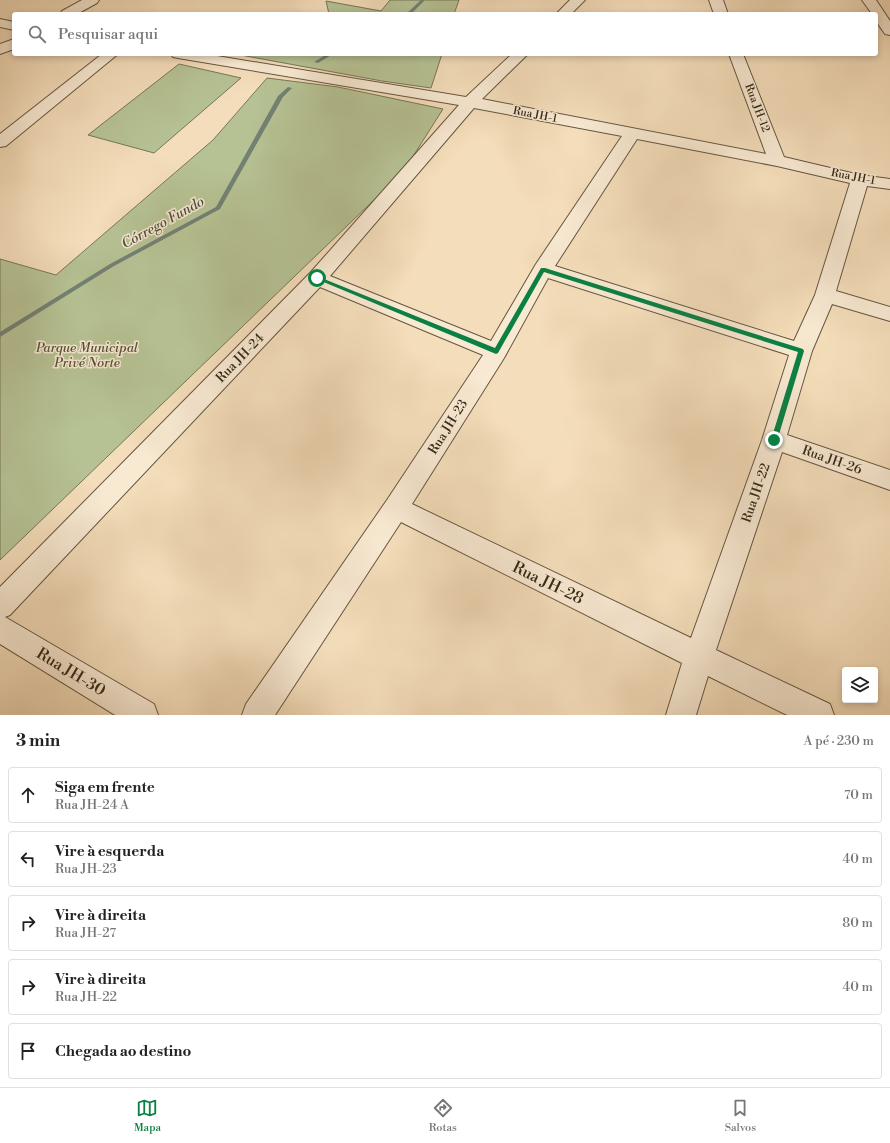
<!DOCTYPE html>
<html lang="pt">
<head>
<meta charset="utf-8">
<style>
  body { margin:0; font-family:"Libre Bodoni",serif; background:#f2f2f2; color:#222 }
  .controls { position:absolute; right:12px; bottom:12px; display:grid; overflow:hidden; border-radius:4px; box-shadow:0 2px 6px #0003 }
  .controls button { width:36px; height:36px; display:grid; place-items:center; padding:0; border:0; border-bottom:1px solid #e0e0e0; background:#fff; color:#222; font:20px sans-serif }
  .stop { position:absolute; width:12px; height:12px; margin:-9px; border:3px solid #0b8043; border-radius:50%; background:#fff }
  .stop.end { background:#0b8043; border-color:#fff; box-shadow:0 1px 4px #0008 }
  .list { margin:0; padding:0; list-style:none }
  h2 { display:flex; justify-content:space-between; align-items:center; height:52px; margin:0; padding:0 16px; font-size:17px }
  h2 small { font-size:13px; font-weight:400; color:#767676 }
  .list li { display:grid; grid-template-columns:26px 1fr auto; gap:12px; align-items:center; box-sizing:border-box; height:56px; margin:0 8px 8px; padding:0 8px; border:1px solid #e0e0e0; border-radius:4px }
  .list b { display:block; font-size:15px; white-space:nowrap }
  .list p { margin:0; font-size:13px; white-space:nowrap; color:#767676 }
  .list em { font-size:13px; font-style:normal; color:#767676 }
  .icon { flex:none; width:22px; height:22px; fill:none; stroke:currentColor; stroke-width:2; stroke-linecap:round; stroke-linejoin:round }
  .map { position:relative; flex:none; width:890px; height:715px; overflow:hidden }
  .search { position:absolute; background:#fff; box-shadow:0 2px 6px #0003; left:12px; right:12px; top:12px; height:44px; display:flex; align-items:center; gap:10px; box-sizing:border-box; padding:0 14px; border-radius:4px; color:#767676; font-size:15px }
  .sheet { height:372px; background:#fff }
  nav { display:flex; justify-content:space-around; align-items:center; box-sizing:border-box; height:56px; border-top:1px solid #e0e0e0; background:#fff; font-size:11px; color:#767676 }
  nav a { display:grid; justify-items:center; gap:2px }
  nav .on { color:#0b8043 }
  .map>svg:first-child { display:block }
  .green { fill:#b6c294; stroke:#767656 }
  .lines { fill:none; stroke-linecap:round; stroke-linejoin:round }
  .stream { fill:#738174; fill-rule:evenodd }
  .minor-casing { stroke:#655640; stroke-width:2 }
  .minor { fill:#f8e9d2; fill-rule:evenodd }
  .route { fill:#0b8043 }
  .labels { text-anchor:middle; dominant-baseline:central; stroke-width:3; stroke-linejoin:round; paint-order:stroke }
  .far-street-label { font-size:11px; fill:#352918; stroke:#f8e9d2 }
  .park-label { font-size:13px; font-style:italic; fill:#554f37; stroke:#f8e9d2 }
  .street-label { font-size:13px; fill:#352918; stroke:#f8e9d2 }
  .water-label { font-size:14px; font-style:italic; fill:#4f4e3e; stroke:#f8e9d2 }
  .near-street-label { font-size:16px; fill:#352918; stroke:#f8e9d2 }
</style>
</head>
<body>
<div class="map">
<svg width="890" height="715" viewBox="0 0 890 715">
  <rect width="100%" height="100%" fill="#f4ddba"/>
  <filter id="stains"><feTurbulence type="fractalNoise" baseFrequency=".005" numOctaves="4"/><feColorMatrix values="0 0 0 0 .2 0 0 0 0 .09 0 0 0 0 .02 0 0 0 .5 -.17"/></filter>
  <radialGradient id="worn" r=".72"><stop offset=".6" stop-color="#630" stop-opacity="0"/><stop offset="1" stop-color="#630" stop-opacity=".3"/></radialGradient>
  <g class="green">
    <path d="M390 0H459L454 14H329L326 1 381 11Z"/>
    <path d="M235 54H442L431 88 382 81Z"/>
    <path d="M179 64 241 78 154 153 88 135Z"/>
    <path d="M267 78 338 87 443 109 403 172 0 560V259L56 275 213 140Z"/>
  </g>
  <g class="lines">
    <g class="stream">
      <path d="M421 0H425L411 14H406Z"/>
      <path d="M327 54H333L318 63 314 62Z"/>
      <path d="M288 87 292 88 283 97 220 209 114 266 0 337V332L110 264 216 207 278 96Z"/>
    </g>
    <defs>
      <g id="minor">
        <path d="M82 0H99L97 3 77 14H60L62 11Z"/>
        <path d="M570 0H585L571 14H556Z"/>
        <path d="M709 0H723L728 14H714Z"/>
        <path d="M862 0H876L890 21V35L885 34 876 21V14H872Z"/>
        <path d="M0 19 14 22V30L0 27Z"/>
        <path d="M14 39V49L0 54V44Z"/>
        <path d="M102 54H118L6 146 0 147V134Z"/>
        <path d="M171 54H205L466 97 512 54H528L482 99 766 154 729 54H743L784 157 860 175 890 179V189L867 186 836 291 890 307V321L832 304 812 351 787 435 890 470V490L782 452 716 650 830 704 834 715H787L708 676 696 715H666L682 663 401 522 275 715H242L246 704 387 500 483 355 320 287 10 615 5 617 154 704 158 715H115L0 644V587L310 273 459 105 178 58 173 57ZM474 108 622 136 536 264 491 341 330 276ZM637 139 777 166 850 183 815 295 794 341 555 266ZM548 278 789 355 762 440 691 638 412 504 504 358Z"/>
      </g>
    </defs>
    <use href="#minor" class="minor-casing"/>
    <use href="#minor" class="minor"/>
  </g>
  <path class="route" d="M541 268H545L803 349 804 351 777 441 774 442 771 440 798 352 544 272 498 353 496 354 314 278 319 277 495 348Z"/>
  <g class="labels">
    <g class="far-street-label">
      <text transform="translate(757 108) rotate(69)">Rua JH-12</text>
      <text transform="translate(535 115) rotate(11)">Rua JH-1</text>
      <text transform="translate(853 177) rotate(11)">Rua JH-1</text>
    </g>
    <g class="park-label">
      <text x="87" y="348">Parque Municipal<tspan x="87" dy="15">Privé Norte</tspan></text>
    </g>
    <g class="street-label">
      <text transform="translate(240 358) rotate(-46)">Rua JH-24</text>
      <text transform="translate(448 427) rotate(-58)">Rua JH-23</text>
      <text transform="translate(832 460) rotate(19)">Rua JH-26</text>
      <text transform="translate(756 493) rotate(-71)">Rua JH-22</text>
    </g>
    <g class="water-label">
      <text transform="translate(163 223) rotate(-29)">Córrego Fundo</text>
    </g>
    <g class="near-street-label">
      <text transform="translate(548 583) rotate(26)">Rua JH-28</text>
      <text transform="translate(71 672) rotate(31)">Rua JH-30</text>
    </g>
  </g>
  <rect width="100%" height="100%" filter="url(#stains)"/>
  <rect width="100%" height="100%" fill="url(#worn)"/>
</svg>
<div class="controls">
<button><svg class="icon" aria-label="layers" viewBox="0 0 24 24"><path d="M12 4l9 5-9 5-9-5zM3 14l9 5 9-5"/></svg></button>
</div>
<div class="stop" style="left:317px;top:278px"></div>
<div class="stop end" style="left:774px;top:440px"></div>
<div class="search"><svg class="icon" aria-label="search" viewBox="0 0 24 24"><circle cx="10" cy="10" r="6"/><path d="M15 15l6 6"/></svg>Pesquisar aqui</div>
</div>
<section class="sheet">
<h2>3 min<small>A pé · 230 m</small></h2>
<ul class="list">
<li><svg class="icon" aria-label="ahead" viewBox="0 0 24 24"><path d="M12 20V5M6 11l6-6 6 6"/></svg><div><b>Siga em frente</b><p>Rua JH-24 A</p></div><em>70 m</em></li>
<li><svg class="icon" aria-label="left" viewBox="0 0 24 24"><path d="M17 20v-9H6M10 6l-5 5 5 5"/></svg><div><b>Vire à esquerda</b><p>Rua JH-23</p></div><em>40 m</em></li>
<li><svg class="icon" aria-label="right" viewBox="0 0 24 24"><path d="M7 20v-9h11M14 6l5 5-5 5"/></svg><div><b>Vire à direita</b><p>Rua JH-27</p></div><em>80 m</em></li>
<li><svg class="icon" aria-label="right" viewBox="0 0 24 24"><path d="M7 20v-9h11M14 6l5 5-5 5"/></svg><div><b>Vire à direita</b><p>Rua JH-22</p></div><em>40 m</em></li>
<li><svg class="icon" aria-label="arrive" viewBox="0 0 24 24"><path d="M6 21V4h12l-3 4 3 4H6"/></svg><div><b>Chegada ao destino</b></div></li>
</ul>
</section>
<nav>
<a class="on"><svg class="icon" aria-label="map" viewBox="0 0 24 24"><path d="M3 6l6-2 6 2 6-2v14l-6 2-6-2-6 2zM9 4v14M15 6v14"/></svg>Mapa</a>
<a><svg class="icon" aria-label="directions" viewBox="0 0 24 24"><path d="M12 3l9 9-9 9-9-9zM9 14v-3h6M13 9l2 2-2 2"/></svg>Rotas</a>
<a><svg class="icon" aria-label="saved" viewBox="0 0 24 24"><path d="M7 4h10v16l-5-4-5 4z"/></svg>Salvos</a>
</nav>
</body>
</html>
